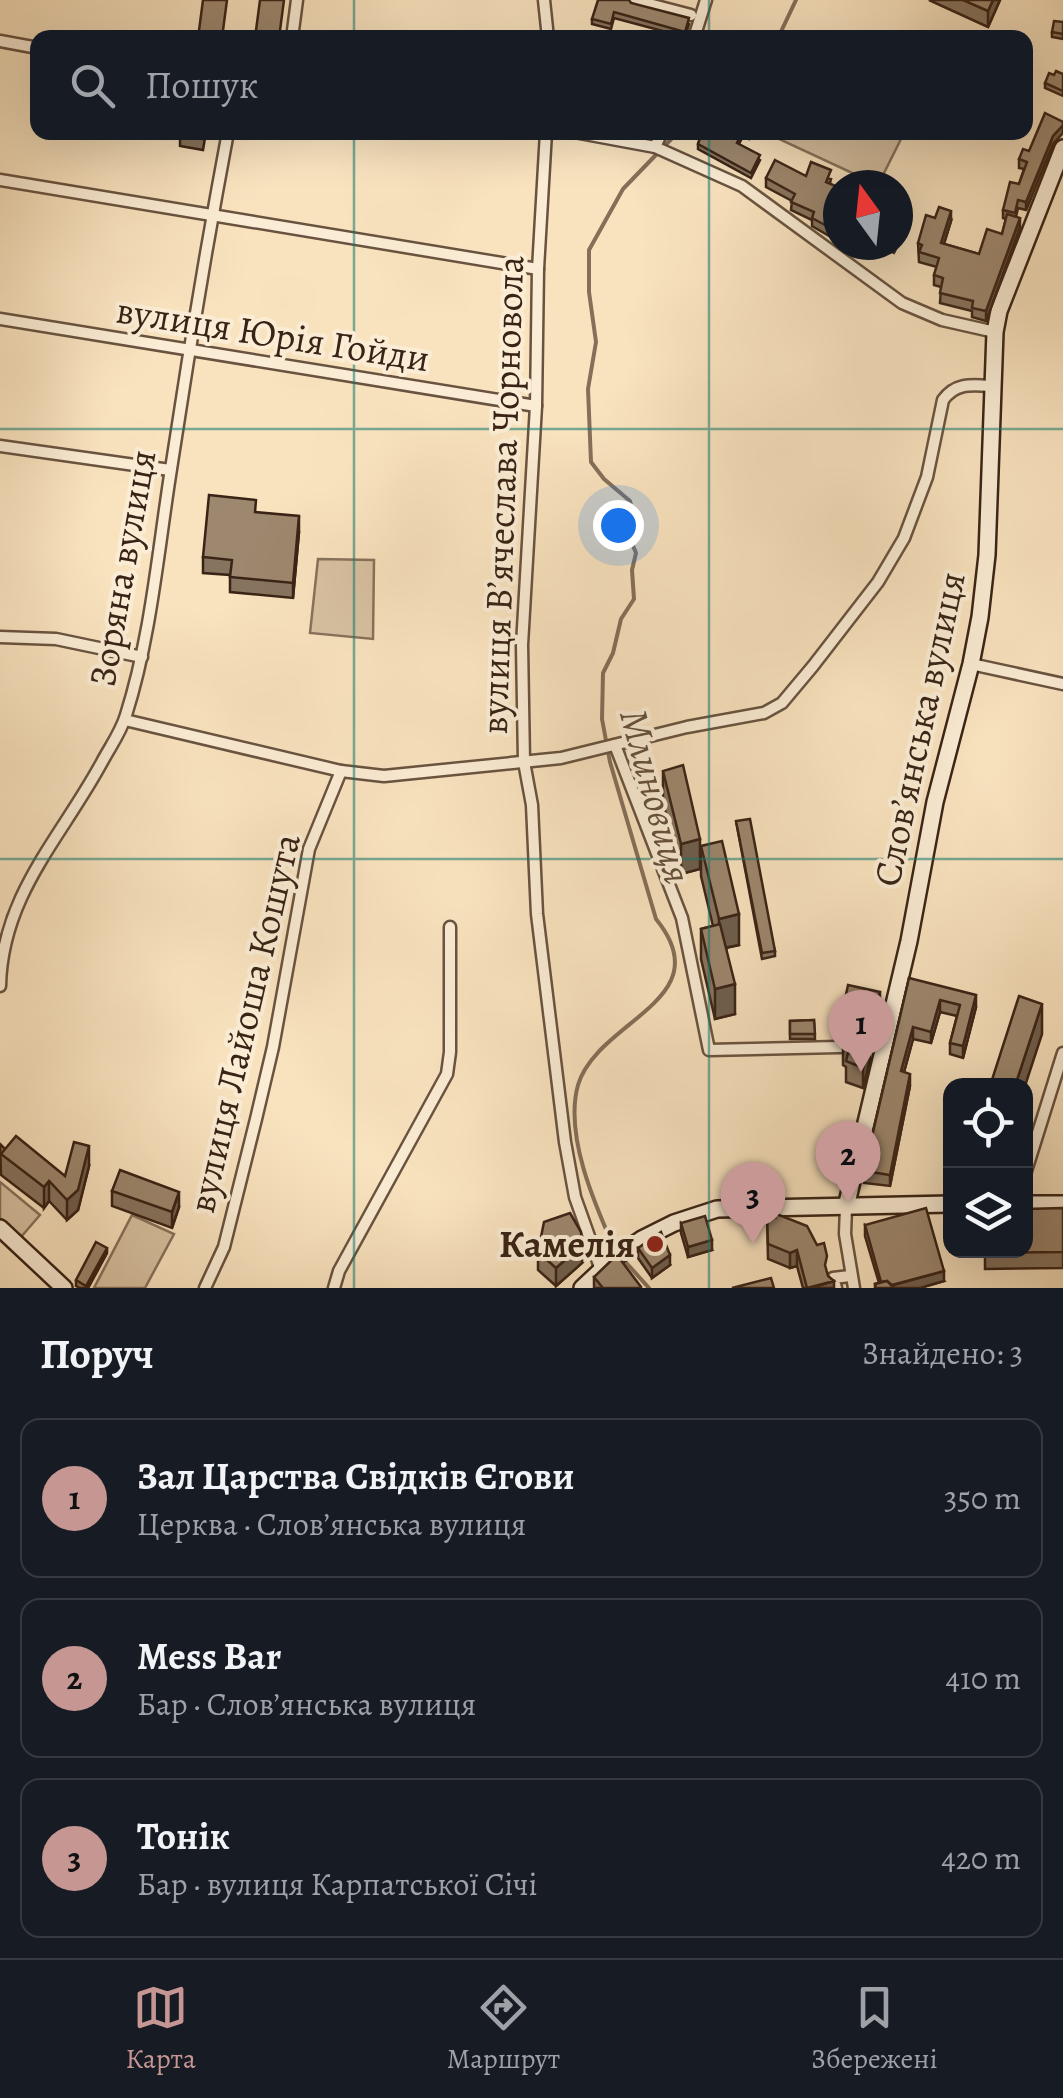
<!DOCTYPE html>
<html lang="uk">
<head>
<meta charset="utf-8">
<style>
  body { margin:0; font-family:Alegreya,serif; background:#20242c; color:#f1f3f6 }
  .controls { position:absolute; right:30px; bottom:30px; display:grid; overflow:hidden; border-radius:20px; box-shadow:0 10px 40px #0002 }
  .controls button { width:90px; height:90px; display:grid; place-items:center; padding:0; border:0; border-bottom:2px solid #363941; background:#171b24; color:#f1f3f6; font:50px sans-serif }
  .compass { position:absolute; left:823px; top:170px; width:90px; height:90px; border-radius:50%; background:#171b24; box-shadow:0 10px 40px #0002; rotate:345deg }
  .you { position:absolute; left:618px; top:525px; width:35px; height:35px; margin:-25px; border:8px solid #fff; border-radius:50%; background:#1a73e8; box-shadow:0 0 0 15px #1a73e833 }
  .badge { display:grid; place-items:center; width:65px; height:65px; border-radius:50%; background:#c59692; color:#111; font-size:32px; font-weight:700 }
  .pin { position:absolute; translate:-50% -82px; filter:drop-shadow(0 2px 5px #0008) }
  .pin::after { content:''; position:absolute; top:52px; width:35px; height:30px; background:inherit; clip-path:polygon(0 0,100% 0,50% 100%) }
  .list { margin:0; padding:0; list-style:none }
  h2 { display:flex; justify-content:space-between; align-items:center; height:130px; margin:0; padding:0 40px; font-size:42px }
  h2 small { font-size:32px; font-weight:400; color:#9ea1a6 }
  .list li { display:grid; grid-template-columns:65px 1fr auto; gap:30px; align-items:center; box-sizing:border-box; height:160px; margin:0 20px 20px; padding:0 20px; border:2px solid #363941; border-radius:20px }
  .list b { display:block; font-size:38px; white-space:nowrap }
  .list p { margin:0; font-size:32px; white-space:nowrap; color:#9ea1a6 }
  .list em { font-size:32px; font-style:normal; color:#9ea1a6 }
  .icon { flex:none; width:55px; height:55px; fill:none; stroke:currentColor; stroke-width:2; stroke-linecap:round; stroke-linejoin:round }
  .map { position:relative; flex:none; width:1063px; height:1288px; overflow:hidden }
  .search { position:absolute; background:#171b24; box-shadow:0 10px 40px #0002; left:30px; right:30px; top:30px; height:110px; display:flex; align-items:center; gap:25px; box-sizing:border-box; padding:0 35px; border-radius:20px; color:#9ea1a6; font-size:38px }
  .sheet { height:670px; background:#171b24 }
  nav { display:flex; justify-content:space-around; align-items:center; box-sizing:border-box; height:140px; border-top:2px solid #363941; background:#171b24; font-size:28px; color:#9ea1a6 }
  nav a { display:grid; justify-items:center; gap:5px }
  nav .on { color:#c59692 }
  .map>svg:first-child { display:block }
  .green { fill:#d8c2a2; stroke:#88725c; stroke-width:2.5 }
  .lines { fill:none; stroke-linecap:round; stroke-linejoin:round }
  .stream { stroke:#856f59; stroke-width:4 }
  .street-casing { stroke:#695340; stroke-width:15 }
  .secondary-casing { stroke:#392316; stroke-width:20 }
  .street { stroke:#fbedd5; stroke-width:10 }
  .secondary { stroke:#fbedd5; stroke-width:15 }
  .wall { fill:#87745f; stroke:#392316; stroke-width:2.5 }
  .shaded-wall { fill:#6e5e4d; stroke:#392316; stroke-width:2.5 }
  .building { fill:#9d876e; stroke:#392316; stroke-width:2.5 }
  .grid { fill:none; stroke:#0f766e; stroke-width:2.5; stroke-opacity:0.55 }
  .poi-dot { fill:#8f2418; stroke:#fbedd5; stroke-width:4 }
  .labels { text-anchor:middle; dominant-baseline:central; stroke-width:8; stroke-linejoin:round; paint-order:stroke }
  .street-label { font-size:38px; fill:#392316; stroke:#fbedd5 }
  .poi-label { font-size:38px; font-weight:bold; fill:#392316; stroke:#fbedd5; text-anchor:end }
  .water-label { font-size:40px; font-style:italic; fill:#654f3d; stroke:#fbedd5 }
</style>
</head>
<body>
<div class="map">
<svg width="1063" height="1288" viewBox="0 0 1063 1288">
  <rect width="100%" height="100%" fill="#f9e3bf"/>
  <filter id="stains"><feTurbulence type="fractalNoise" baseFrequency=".002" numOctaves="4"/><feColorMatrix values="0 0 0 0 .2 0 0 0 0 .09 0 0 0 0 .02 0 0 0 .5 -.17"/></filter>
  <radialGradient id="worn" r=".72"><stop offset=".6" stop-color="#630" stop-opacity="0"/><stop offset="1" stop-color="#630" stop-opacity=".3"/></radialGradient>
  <g class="green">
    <path d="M782 133V132L904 133 878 185 779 139Z"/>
    <path d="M318 559 374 560 373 639 310 633Z"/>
    <path d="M0 1182 40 1215 21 1237 0 1218Z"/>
    <path d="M132 1215 174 1234 145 1288H94Z"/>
  </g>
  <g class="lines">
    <g class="stream">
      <path d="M778 38 796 0"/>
      <path d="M615 1250C595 1205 564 1135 578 1085 597 1020 722 1000 656 919L610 762 602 719 603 673 613 653 621 619 634 599 632 570 636 553 631 541 636 524 630 501 604 479 591 462 588 389 596 342 589 292V250L623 189 678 132"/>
      <path d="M621 1257 649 1288"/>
    </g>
    <defs>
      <g id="street">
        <path d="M544 0 548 38"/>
        <path d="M633 0 691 15"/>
        <path d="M292 38 297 0"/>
        <path d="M694 38 706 0"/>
        <path d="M0 41 38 48"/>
        <path d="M546 132 538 269 536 406 522 645 524 762 532 805 537 914 565 1142 575 1197 601 1270"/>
        <path d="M574 132 655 147 742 186 902 303 942 320 995 332"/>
        <path d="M655 147 662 132"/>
        <path d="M0 180 538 269"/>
        <path d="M0 319 536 406"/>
        <path d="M0 446 170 470"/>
        <path d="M0 637 56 639 142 657"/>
        <path d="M971 664 1063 684"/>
        <path d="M125 720 341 771 384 776 561 758 687 727 764 713 782 703 813 666 878 582 904 538 927 477 943 400C956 382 972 385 993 386"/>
        <path d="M615 745 682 918 709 1050 882 1046"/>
        <path d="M0 986C2 895 61 838 102 762 110 747 121 732 126 715 151 636 158 551 171 469 188 356 207 244 228 132"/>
        <path d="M1026 1171 1063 1053"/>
        <path d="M846 1207 845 1234 854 1288"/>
        <path d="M205 1288 224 1247 256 1119 273 1047 309 849 341 771"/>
        <path d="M334 1288 339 1271 447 1074 450 1052V927"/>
        <path d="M836 1288 833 1278 850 1276"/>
      </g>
      <g id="secondary">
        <path d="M1026 1204H1063"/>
        <path d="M846 1207 909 941 935 802 971 664 980 617 987 555 995 332 999 311 1063 148"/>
        <path d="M0 1228 64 1288"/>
        <path d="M582 1288 613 1259 642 1239 674 1223 717 1209 950 1204"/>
      </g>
    </defs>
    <use href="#street" class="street-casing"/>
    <use href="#secondary" class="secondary-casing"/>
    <use href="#street" class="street"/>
    <use href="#secondary" class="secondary"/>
  </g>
  <g class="wall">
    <path d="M929 0H1000L988 27Z"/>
    <path d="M631 3 689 24 685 37 614 18 611 29 592 24V19Z"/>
    <path d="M1063 22V39L1052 37V32Z"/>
    <path d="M1063 74V96L1045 88V83L1054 75Z"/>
    <path d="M180 132H206L203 150 180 146Z"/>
    <path d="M241 132H263L262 136Z"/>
    <path d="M694 132H752L749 139 743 136 739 144 760 160 751 178 698 149V144L701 137 694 134Z"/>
    <path d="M1053 144 1026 210 1018 208 1016 217 1020 227 986 321 972 317V311L940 303 941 287 934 285V275L937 267 919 262 918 243 951 221 944 244 979 254 1002 234 1006 219 1003 218V210L1019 184 1024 169 1019 168V159L1029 151Z"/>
    <path d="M806 176 831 179 830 183 836 207 838 209V241L812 226V220L791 210 792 201 766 187V178Z"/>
    <path d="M845 245H865L860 253Z"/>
    <path d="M875 245H898L894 253Z"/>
    <path d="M256 512 299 532 293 598 230 592V575L203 573V557Z"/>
    <path d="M663 771 700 869 681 874 663 802Z"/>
    <path d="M736 821 775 951V956L762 959Z"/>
    <path d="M701 846 739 945 726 948 735 1014 715 1019 701 959V929L713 926 701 876Z"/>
    <path d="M909 978 976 1007 963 1058 950 1054V1043L957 1016 940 1012 931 1043 913 1039 904 1072 910 1086 890 1186 864 1183V1171Z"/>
    <path d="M880 1003 867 1036 834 1029V1018L844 1004Z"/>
    <path d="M814 1020 815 1039H790V1021Z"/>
    <path d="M843 1045 870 1059 863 1088 846 1082V1067L843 1065Z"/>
    <path d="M0 1144 5 1149 65 1176 89 1166 78 1210 67 1220 49 1201 44 1208 1 1175Z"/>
    <path d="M112 1191 179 1207 172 1228 112 1206Z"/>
    <path d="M1063 1208V1268L985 1269V1250Z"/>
    <path d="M767 1214 827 1273 834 1288H803L797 1266 790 1268 768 1259Z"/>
    <path d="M681 1223 712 1250 688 1257 681 1233Z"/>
    <path d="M865 1225 944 1281 920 1288H875V1284L879 1283 865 1236Z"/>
    <path d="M638 1248 670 1265 652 1278 638 1258Z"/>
    <path d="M538 1252 582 1263 556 1286 538 1270Z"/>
    <path d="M107 1253 88 1288H80L76 1286V1280Z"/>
    <path d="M594 1277 641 1288H594Z"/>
  </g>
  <g class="shaded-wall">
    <path d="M993 0H1000L988 27V11Z"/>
    <path d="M1063 125V133L1053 144 1026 210V202L1053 136Z"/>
    <path d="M951 211V221L941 253V243Z"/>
    <path d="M908 213V223L898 245V235Z"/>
    <path d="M1020 218V227L986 321V311Z"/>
    <path d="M299 516V532L293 598V583Z"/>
    <path d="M700 839V869L681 874V844Z"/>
    <path d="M739 914V945L719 949V919Z"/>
    <path d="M735 984V1014L715 1019V989Z"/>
    <path d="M880 992V1003L867 1036V1026Z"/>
    <path d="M976 995V1007L963 1058V1046Z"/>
    <path d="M940 1000V1012L931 1043V1032Z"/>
    <path d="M1042 1004V1034L1025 1086H1015Z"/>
    <path d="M913 1027V1039L901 1083V1071Z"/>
    <path d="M870 1039V1059L863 1088V1068Z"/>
    <path d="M910 1074V1086L890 1186V1175Z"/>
    <path d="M89 1146V1166L78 1210 67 1220V1200Z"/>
    <path d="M49 1181V1201L44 1208V1187Z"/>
    <path d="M179 1192V1207L172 1228V1212Z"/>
    <path d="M712 1240V1250L688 1257V1247Z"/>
    <path d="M582 1245V1263L556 1286V1268Z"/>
    <path d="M107 1248V1253L88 1288H86Z"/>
    <path d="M797 1250V1266L790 1268V1253Z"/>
    <path d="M670 1255V1265L652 1278V1268Z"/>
    <path d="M944 1271V1281L920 1288H883Z"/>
    <path d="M834 1281V1288H811Z"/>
  </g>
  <g class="building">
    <path d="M203 0H227L222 38H198Z"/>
    <path d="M260 0H284L279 38H255Z"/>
    <path d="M598 0H629L631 3 689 18 685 32 614 12 611 24 592 19Z"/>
    <path d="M963 0H993L988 11Z"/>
    <path d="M1054 21 1063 22V34L1052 32Z"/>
    <path d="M1056 71 1063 74V91L1045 83 1049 73 1054 75Z"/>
    <path d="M1045 113 1063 122V125L1053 136 1026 202 1018 200 1015 213 1003 210 1010 182 1019 184 1027 162 1019 159 1023 149 1029 151Z"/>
    <path d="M180 132H204L203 139 180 136Z"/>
    <path d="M702 132H742L737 143 760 155 751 173 698 144Z"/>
    <path d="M775 160 806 176 811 162 831 170 826 182 838 187V194L833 206 838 209V232L812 218 814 212 791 202 795 194 766 178Z"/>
    <path d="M939 207 951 211 941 243 979 254 987 229 1002 234 1007 214 1020 218 986 311 972 308 973 301 940 293 943 278 934 275 939 258 919 252 922 245 918 243 926 215 935 218Z"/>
    <path d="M898 209 908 213 898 235Z"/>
    <path d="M209 495 256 500 255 512 299 516 293 583 230 577 232 560 203 557Z"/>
    <path d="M683 765 700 839 681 844 663 771Z"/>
    <path d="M750 819 775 951 762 953 736 821Z"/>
    <path d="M722 841 739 914 719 919 701 846Z"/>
    <path d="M720 924 735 984 715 989 701 929Z"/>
    <path d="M909 978 976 995 963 1046 950 1043 960 1005 940 1000 931 1032 913 1027 901 1071 910 1074 890 1175 864 1171Z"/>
    <path d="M848 985 880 992 867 1026 834 1018 838 1003 844 1004Z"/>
    <path d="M1019 996 1042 1004 1015 1086H990Z"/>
    <path d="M814 1020 815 1034H790V1021Z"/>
    <path d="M845 1035 870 1039 863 1068 846 1061 849 1049 843 1045Z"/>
    <path d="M16 1136 65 1176 74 1142 89 1146 78 1190 67 1200 49 1181 44 1187 1 1154Z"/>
    <path d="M120 1170 179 1192 172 1212 112 1191Z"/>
    <path d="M926 1208 944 1271 892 1285 887 1281 881 1282 865 1225Z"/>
    <path d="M1063 1208V1252L985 1253V1250H1026V1209Z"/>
    <path d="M570 1213 581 1232 582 1245 556 1268 538 1252 544 1222Z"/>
    <path d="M774 1213 807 1226 817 1245 824 1243 827 1256 825 1265 828 1276 834 1281 807 1288 797 1250 790 1253 768 1244 767 1214 775 1217Z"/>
    <path d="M705 1216 712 1240 688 1247 681 1223Z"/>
    <path d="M661 1232 670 1255 652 1268 638 1248Z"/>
    <path d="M96 1242 107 1248 86 1286 76 1280Z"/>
    <path d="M617 1255 641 1287 640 1288H603L594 1277Z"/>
    <path d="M771 1278 774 1288H732Z"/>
    <path d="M887 1281 894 1288H876L875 1284Z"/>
  </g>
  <path class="grid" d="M354 0V38M709 0V38M354 132V1288M709 132V1288M0 429H1063M0 859H1063"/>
  <circle class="poi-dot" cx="655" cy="1244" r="10"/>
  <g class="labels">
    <g class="street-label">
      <text transform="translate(273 334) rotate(9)">вулиця Юрія Гойди</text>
      <text transform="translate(502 495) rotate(-88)">вулиця Вʼячеслава Чорновола</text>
      <text transform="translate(122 568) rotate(-80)">Зоряна вулиця</text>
      <text transform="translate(919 729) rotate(-78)">Словʼянська вулиця</text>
      <text transform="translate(244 1023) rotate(-77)">вулиця Лайоша Кошута</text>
    </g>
    <g class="poi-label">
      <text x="635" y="1244">Камелія</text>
    </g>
    <g class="water-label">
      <text transform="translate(656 796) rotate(75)">Млиновиця</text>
    </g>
  </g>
  <rect width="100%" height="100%" filter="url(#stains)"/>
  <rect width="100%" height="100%" fill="url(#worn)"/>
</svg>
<div class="controls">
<button><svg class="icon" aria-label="locate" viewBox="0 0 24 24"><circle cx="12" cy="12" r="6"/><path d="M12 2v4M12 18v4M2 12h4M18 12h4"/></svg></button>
<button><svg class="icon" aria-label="layers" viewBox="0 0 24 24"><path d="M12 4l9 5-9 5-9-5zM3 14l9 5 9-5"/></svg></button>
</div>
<svg class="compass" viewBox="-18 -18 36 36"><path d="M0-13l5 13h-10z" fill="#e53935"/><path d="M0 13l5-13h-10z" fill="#9ea1a6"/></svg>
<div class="you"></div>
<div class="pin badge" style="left:861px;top:1072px">1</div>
<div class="pin badge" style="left:848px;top:1203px">2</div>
<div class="pin badge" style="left:753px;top:1244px">3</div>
<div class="search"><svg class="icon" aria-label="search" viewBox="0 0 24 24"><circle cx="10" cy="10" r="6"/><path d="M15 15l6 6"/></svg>Пошук</div>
</div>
<section class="sheet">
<h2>Поруч<small>Знайдено: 3</small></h2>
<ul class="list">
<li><span class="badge">1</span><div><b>Зал Царства Свідків Єгови</b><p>Церква · Словʼянська вулиця</p></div><em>350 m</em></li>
<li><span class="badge">2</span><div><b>Mess Bar</b><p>Бар · Словʼянська вулиця</p></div><em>410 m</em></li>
<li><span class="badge">3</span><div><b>Тонік</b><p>Бар · вулиця Карпатської Січі</p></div><em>420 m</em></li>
</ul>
</section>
<nav>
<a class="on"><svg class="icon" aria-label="map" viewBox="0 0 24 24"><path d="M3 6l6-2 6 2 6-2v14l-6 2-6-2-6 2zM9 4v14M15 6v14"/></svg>Карта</a>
<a><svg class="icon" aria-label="directions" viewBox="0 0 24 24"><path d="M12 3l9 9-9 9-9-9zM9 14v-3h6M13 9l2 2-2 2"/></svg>Маршрут</a>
<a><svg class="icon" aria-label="saved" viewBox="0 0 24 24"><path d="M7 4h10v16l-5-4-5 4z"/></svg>Збережені</a>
</nav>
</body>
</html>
